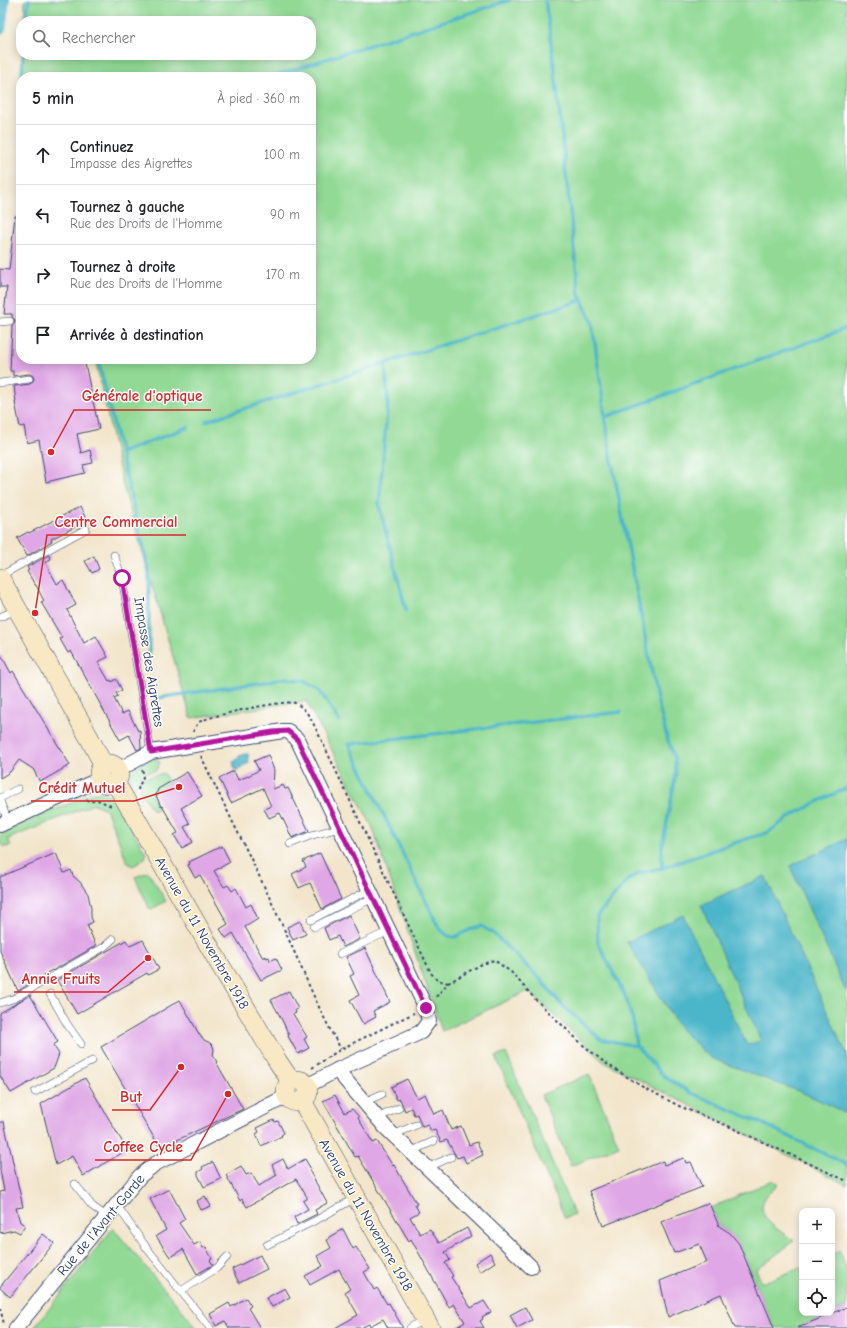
<!DOCTYPE html>
<html lang="fr">
<head>
<meta charset="utf-8">
<style>
  body { margin:0; font-family:"Comic Neue",sans-serif; background:#f6f6f6; color:#202124 }
  .controls { position:absolute; right:12px; bottom:12px; display:grid; overflow:hidden; border-radius:8px; box-shadow:0 2px 10px #0003 }
  .controls button { width:36px; height:36px; display:grid; place-items:center; padding:0; border:0; border-bottom:1px solid #e0e0e0; background:#fff; color:#202124; font:20px sans-serif }
  .stop { position:absolute; width:12px; height:12px; margin:-9px; border:3px solid #b5179e; border-radius:50%; background:#fff }
  .stop.end { background:#b5179e; border-color:#fff; box-shadow:0 1px 4px #0008 }
  .list { margin:0; padding:0; list-style:none }
  h2 { display:flex; justify-content:space-between; align-items:center; height:52px; margin:0; padding:0 16px; font-size:17px }
  h2 small { font-size:13px; font-weight:400; color:#757577 }
  .list li { display:grid; grid-template-columns:26px 1fr auto; gap:12px; align-items:center; box-sizing:border-box; height:60px; padding:0 16px; border-top:1px solid #e0e0e0 }
  .list b { display:block; font-size:15px; white-space:nowrap }
  .list p { margin:0; font-size:13px; white-space:nowrap; color:#757577 }
  .list em { font-size:13px; font-style:normal; color:#757577 }
  .icon { flex:none; width:22px; height:22px; fill:none; stroke:currentColor; stroke-width:2; stroke-linecap:round; stroke-linejoin:round }
  .map { position:relative; flex:none; width:847px; height:1328px; overflow:hidden }
  .search { position:absolute; background:#fff; box-shadow:0 2px 10px #0003; left:16px; top:16px; width:300px; height:44px; display:flex; align-items:center; gap:10px; box-sizing:border-box; padding:0 14px; border-radius:16px; color:#757577; font-size:15px }
  .panel { position:absolute; background:#fff; box-shadow:0 2px 10px #0003; left:16px; top:72px; width:300px; height:292px; border-radius:16px }
  .map>svg:first-child { display:block }
  .green { fill:#91d994; stroke:#568479 }
  .water { fill:#4bb5c9; stroke:#337294 }
  .lines { fill:none; stroke-linecap:round; stroke-linejoin:round }
  .stream { stroke:#4bb5c9; stroke-width:3.5 }
  .canal { stroke:#4bb5c9; stroke-width:12 }
  .building { fill:#dfa7e5 }
  .service-casing { stroke:#3b4a6e; stroke-width:8 }
  .minor-casing { stroke:#3b4a6e; stroke-width:16 }
  .secondary-casing { stroke:#3b4a6e; stroke-width:20 }
  .path { stroke:#3b4a6e; stroke-width:2; stroke-dasharray:3 3; stroke-linecap:butt }
  .service { stroke:#fff; stroke-width:7 }
  .minor { stroke:#fff; stroke-width:14 }
  .secondary { stroke:#f8e8c3; stroke-width:19 }
  .route { stroke:#b5179e; stroke-width:5 }
  .labels { text-anchor:middle; dominant-baseline:central; stroke-width:3; stroke-linejoin:round; paint-order:stroke }
  .street-label { font-size:14px; fill:#1b2f5e; stroke:#fff }
  .leader { fill:none; stroke:#d62828; stroke-width:1.5 }
  .callout-dot { fill:#d62828; stroke:#fff; stroke-width:1.5 }
  .callout-label { font-size:15px; text-anchor:middle; font-weight:bold; fill:#d62828; stroke:#fff; stroke-width:3; stroke-linejoin:round; paint-order:stroke }
</style>
</head>
<body>
<div class="map">
<svg width="847" height="1328" viewBox="0 0 847 1328">
  <rect width="100%" height="100%" fill="#fff"/>
  <filter id="ink" filterUnits="userSpaceOnUse"><feTurbulence type="fractalNoise" baseFrequency=".025" numOctaves="2"/><feDisplacementMap in="SourceGraphic" scale="8" xChannelSelector="R" yChannelSelector="G"/><feConvolveMatrix kernelMatrix="1 2 1 2 8 2 1 2 1" color-interpolation-filters="sRGB"/></filter>
  <filter id="wash" filterUnits="userSpaceOnUse"><feTurbulence type="fractalNoise" baseFrequency=".012" numOctaves="4" result="noise"/><feDisplacementMap in="SourceGraphic" scale="16" xChannelSelector="R" yChannelSelector="G"/><feGaussianBlur stdDeviation="0.9" result="paint"/><feColorMatrix in="noise" values="0 0 0 0 0 0 0 0 0 0 0 0 0 0 0 0 0 1.4 0 .05"/><feComposite in="paint" operator="in"/></filter>
  <g filter="url(#wash)">
    <rect width="100%" height="100%" fill="#f2e5cb"/>
    <g class="green">
      <path d="M25 0H847V1185L604 1062 528 991 442 1031 372 826 306 701 191 718 123 486 95 359H311V77H22V55H311V21H24Z"/>
      <path d="M154 758 160 762 156 771C133 774 143 779 132 792 128 786 130 778 131 771L140 765Z"/>
      <path d="M164 773 169 783 151 794 158 808 153 811 139 789 144 778Z"/>
      <path d="M102 792 111 797 117 804 146 853 145 858 137 864 132 866 127 862 106 809 94 804 8 839 11 846 5 847 0 843V836L2 833 91 794Z"/>
      <path d="M148 872 166 901 150 910 135 877Z"/>
      <path d="M506 1053 574 1214 565 1218 496 1057Z"/>
      <path d="M589 1074 619 1146 571 1166 541 1095Z"/>
      <path d="M773 1180 778 1185C773 1190 765 1195 763 1202 757 1220 783 1232 794 1241L756 1270 762 1283 802 1267V1313H832V1255L840 1251 847 1270V1307L797 1328H774L739 1244 730 1233 719 1226 711 1208Z"/>
      <path d="M113 1228 197 1328H34Z"/>
    </g>
    <g class="water">
      <path d="M245 754H248L249 763 243 766 242 768 236 771 235 770 233 762 238 759 239 756Z"/>
      <path d="M847 839V994L790 866Z"/>
      <path d="M765 876 847 1055V1114L808 1095 711 1058 680 1029 627 942 683 915 747 1045 761 1041 701 905Z"/>
    </g>
    <g class="lines">
      <g class="stream">
        <path d="M545 0 555 72 579 294 592 322 610 452 657 699 667 738 675 759 676 774 662 847V868"/>
        <path d="M26 21 29 0"/>
        <path d="M22 77 23 55"/>
        <path d="M270 77 510 0"/>
        <path d="M98 359 149 571V654"/>
        <path d="M385 363 388 399 379 505 406 610"/>
        <path d="M605 417 847 328"/>
        <path d="M206 421 582 300"/>
        <path d="M120 453 188 427"/>
        <path d="M157 698 265 682 285 678 304 681 320 691 339 721"/>
        <path d="M621 712 349 744 439 928 448 936 455 937 474 928 481 926 492 932 540 979 562 1005 600 1039 636 1046 664 1076 691 1093 766 1125 847 1165"/>
        <path d="M636 1046 633 1021 626 998 598 943 597 916 628 880 639 873 662 868 749 838 767 833 791 816 823 799 847 788"/>
      </g>
      <path class="canal" d="M0 29 4 0"/>
    </g>
    <g id="blocks">
      <g class="building">
        <path d="M15 216 21 217V359H84L99 429 77 434 81 453 90 450 93 463 83 465 85 473 46 482 39 440 27 443 24 426 20 427 15 402H16L14 386 30 384 33 381 34 379 33 376 29 374 13 376V371H10L12 325 14 323 15 320 12 317V314H4L7 287H0V269L9 270Z"/>
        <path d="M80 507 87 521 51 539 52 541 27 556 17 538 28 532 29 533Z"/>
        <path d="M49 555 51 559 45 562 57 584 63 580 76 605 67 610 84 643 96 636 108 657 98 662 109 681 111 680 112 682 116 679 122 690 116 693 118 696 114 698 122 714 128 711 138 731 140 730 141 748 137 750 129 735 120 740 71 651 68 653 60 639 62 638 41 602 44 601 36 585H35L27 571 29 570 27 567Z"/>
        <path d="M94 556 99 569 92 573 85 561Z"/>
        <path d="M0 653 11 673 13 671 70 765 40 782 33 769 19 760 10 772 0 778Z"/>
        <path d="M268 755 274 770 273 789 283 785 285 789 288 788 309 831 292 838 280 813 269 818 264 809 271 806 263 788 231 803 219 778 234 771 238 780 248 776 259 770 254 761Z"/>
        <path d="M187 772 202 796 181 808 190 824 184 827 193 842 182 848 174 835 178 833 162 806 161 807 156 795 158 789Z"/>
        <path d="M222 846 230 862 214 871 224 887 228 885 232 891 236 888 246 907 251 904 258 919 245 927 263 958 266 956V958L269 957 270 961 276 958 282 970 261 980 233 933 226 938 220 929 228 924 200 875 195 878 188 865 190 864 189 862Z"/>
        <path d="M56 853 64 873 71 870 73 876 80 882 88 894 91 908V917L93 922 87 925 96 946 52 971V970L18 991 0 951V877Z"/>
        <path d="M320 853 341 899 322 909 310 883 299 888 292 874 306 867 303 861Z"/>
        <path d="M349 915 360 939 343 947 338 936 329 940 324 928Z"/>
        <path d="M300 921 306 934 293 940 287 927Z"/>
        <path d="M126 940 130 946 143 940 159 969 148 975 147 973 77 1014 57 980Z"/>
        <path d="M365 948 390 1002 373 1011 376 1017 363 1024 350 1000 359 995 350 976 354 974 346 957Z"/>
        <path d="M289 991 298 1009 295 1010 296 1013 293 1014 307 1037 304 1039 309 1048 298 1054 288 1036 289 1035 281 1018 271 1000Z"/>
        <path d="M30 995 58 1042 53 1045 59 1054 54 1068 11 1093 0 1076V1013Z"/>
        <path d="M180 1000 199 1034 204 1040 210 1043 213 1046 214 1050 213 1055 217 1062H216L243 1109 160 1148 101 1047Z"/>
        <path d="M85 1078 127 1150 83 1176 72 1156 56 1165 41 1104Z"/>
        <path d="M407 1079 417 1098 425 1094 434 1114 443 1110 451 1130 461 1126 469 1145 477 1142 483 1155 466 1163 463 1156 457 1158 447 1140 441 1142 435 1130 431 1131 428 1125 422 1127 417 1114 414 1115 411 1108 405 1111 400 1099 397 1100 391 1087Z"/>
        <path d="M335 1095 345 1113 352 1109 359 1117 358 1118 373 1143 377 1141 393 1166 394 1165 417 1204 415 1205 419 1212 410 1217 420 1234 430 1229 439 1243 467 1228 471 1236 445 1252 450 1260 445 1263 453 1276 451 1277 471 1308 484 1301 491 1312 482 1317 483 1319 480 1321 484 1328H455L465 1322 454 1304 449 1307 411 1239 409 1241 358 1156 355 1157 323 1101Z"/>
        <path d="M274 1120 275 1122 278 1121 284 1133 281 1135 282 1136 261 1146 256 1134 259 1132 257 1128Z"/>
        <path d="M0 1122H4L23 1207 16 1208 20 1222 25 1225 20 1233 14 1230 0 1233V1192L4 1191 0 1170Z"/>
        <path d="M684 1158 686 1163 691 1162 702 1187 603 1226 589 1191 663 1161 664 1165Z"/>
        <path d="M283 1159 288 1169 305 1159 311 1169 309 1170 327 1203 315 1210 317 1214 297 1224 294 1217 308 1209 303 1201 307 1199V1197L296 1179 247 1207 242 1199 240 1201 226 1175 241 1166 246 1175 251 1173 259 1186 277 1175 272 1165Z"/>
        <path d="M213 1162 221 1179 204 1187 198 1175V1172L203 1169 202 1167Z"/>
        <path d="M169 1189 185 1219 179 1223 194 1245 200 1242 203 1248 206 1247 212 1259 210 1260 213 1265 197 1274 183 1249 170 1257 156 1236 166 1230 150 1199Z"/>
        <path d="M205 1196 211 1206 201 1210 197 1201Z"/>
        <path d="M709 1203 719 1226 730 1233 739 1244 774 1328H735L721 1294 668 1317 660 1281 707 1262 699 1244 674 1253 661 1222Z"/>
        <path d="M343 1229 353 1249 356 1247 370 1269 364 1272 374 1290 377 1288 387 1304 389 1303 403 1328H388L383 1319 370 1326 369 1324 361 1328H335L358 1315 345 1292 350 1289 343 1277 339 1269 310 1285 305 1276 323 1266 317 1256 331 1248 327 1240 329 1239V1237Z"/>
        <path d="M43 1234 54 1243 10 1297 0 1288V1287Z"/>
        <path d="M490 1253 495 1262 480 1272 475 1263Z"/>
        <path d="M260 1255 267 1269 239 1283 232 1269Z"/>
        <path d="M285 1288 290 1297 272 1307 266 1298Z"/>
        <path d="M246 1298 251 1306 248 1308 260 1328H229L225 1321 216 1326 210 1314 229 1303 231 1307Z"/>
        <path d="M525 1307 532 1320 517 1328 510 1315Z"/>
        <path d="M847 1307V1328H797Z"/>
      </g>
    </g>
  </g>
  <g filter="url(#ink)">
    <use href="#blocks" fill-opacity="0" stroke="#3b4a6e" stroke-width="1"/>
    <g class="lines">
      <defs>
        <g id="service">
          <path d="M0 322 10 321"/>
          <path d="M0 383 29 379"/>
          <path d="M114 555 122 578 151 752"/>
          <path d="M0 576 86 529"/>
          <path d="M0 617 16 610"/>
          <path d="M0 798 18 789"/>
          <path d="M0 801 8 821"/>
          <path d="M290 844 312 835 340 828"/>
          <path d="M311 920 369 890"/>
          <path d="M314 927 373 898"/>
          <path d="M340 954 389 931"/>
          <path d="M50 994 67 1024 81 1044"/>
          <path d="M0 1003 15 998 104 947 113 939"/>
          <path d="M35 1092 92 1061"/>
          <path d="M364 1102 382 1094"/>
          <path d="M377 1118 399 1108"/>
          <path d="M393 1135 416 1125"/>
          <path d="M410 1152 434 1141"/>
          <path d="M427 1168 451 1157"/>
          <path d="M75 1184 92 1206 106 1216"/>
          <path d="M116 1204 146 1247 210 1328"/>
          <path d="M267 1245 320 1218 355 1198"/>
          <path d="M181 1291 217 1268 227 1257"/>
          <path d="M410 1328 425 1318"/>
        </g>
        <g id="minor">
          <path d="M118 770 151 752 283 731H288L297 739 426 1008 429 1021 421 1032 337 1070 307 1086"/>
          <path d="M0 825 91 783 100 780"/>
          <path d="M337 1070 386 1128 531 1267"/>
          <path d="M16 1328 140 1176 155 1164 287 1096"/>
        </g>
        <g id="secondary">
          <path d="M0 578 90 739 104 766"/>
          <circle cx="109" cy="774" r="10"/>
          <path d="M115 782 219 963 278 1062 291 1081"/>
          <circle cx="297" cy="1091" r="11"/>
          <path d="M302 1101 430 1328"/>
        </g>
      </defs>
      <use href="#service" class="service-casing"/>
      <use href="#minor" class="minor-casing"/>
      <use href="#secondary" class="secondary-casing"/>
      <g class="path">
        <path d="M193 732C194 729 197 724 199 722 208 716 287 699 295 703 309 710 314 726 321 739L431 973 437 980 448 983 435 998"/>
        <path d="M201 756C225 808 252 859 276 912 298 957 315 1005 341 1049"/>
        <path d="M138 790C139 783 146 777 142 770"/>
        <path d="M87 799 89 802 98 800 111 806"/>
        <path d="M448 983 480 965 494 960 511 972 536 1000 583 1045 604 1062 641 1086 679 1106 728 1126 847 1181"/>
        <path d="M312 1068 341 1049 414 1013"/>
        <path d="M0 1308 4 1324"/>
      </g>
      <use href="#service" class="service"/>
      <use href="#minor" class="minor"/>
      <use href="#secondary" class="secondary"/>
    </g>
  </g>
  <g class="lines" filter="url(#ink)">
    <path class="route" d="M122 578 151 752 273 732 288 731 297 739 426 1008"/>
  </g>
  <g class="labels">
    <g class="street-label">
      <text transform="translate(149 662) rotate(81)">Impasse des Aigrettes</text>
      <text transform="translate(202 933) rotate(60)">Avenue du 11 Novembre 1918</text>
      <text transform="translate(366 1215) rotate(60)">Avenue du 11 Novembre 1918</text>
      <text transform="translate(101 1225) rotate(-50)">Rue de l'Avant-Garde</text>
    </g>
  </g>
  <path class="leader" d="M51 452L74 410H211M35 613L47 535H186M179 787L134 801H31M148 958L108 992H14M181 1067L150 1110H112M228 1094L191 1160H95"/>
  <g class="callout-dot">
    <circle cx="51" cy="452" r="4"/>
    <circle cx="35" cy="613" r="4"/>
    <circle cx="179" cy="787" r="4"/>
    <circle cx="148" cy="958" r="4"/>
    <circle cx="181" cy="1067" r="4"/>
    <circle cx="228" cy="1094" r="4"/>
  </g>
  <g class="callout-label">
    <text x="142" y="401">Générale d'optique</text>
    <text x="116" y="527">Centre Commercial</text>
    <text x="82" y="793">Crédit Mutuel</text>
    <text x="61" y="984">Annie Fruits</text>
    <text x="131" y="1102">But</text>
    <text x="143" y="1152">Coffee Cycle</text>
  </g>
</svg>
<div class="controls">
<button>+</button>
<button>−</button>
<button><svg class="icon" aria-label="locate" viewBox="0 0 24 24"><circle cx="12" cy="12" r="6"/><path d="M12 2v4M12 18v4M2 12h4M18 12h4"/></svg></button>
</div>
<div class="stop" style="left:122px;top:578px"></div>
<div class="stop end" style="left:426px;top:1008px"></div>
<div class="search"><svg class="icon" aria-label="search" viewBox="0 0 24 24"><circle cx="10" cy="10" r="6"/><path d="M15 15l6 6"/></svg>Rechercher</div>
<section class="panel">
<h2>5 min<small>À pied · 360 m</small></h2>
<ul class="list">
<li><svg class="icon" aria-label="ahead" viewBox="0 0 24 24"><path d="M12 20V5M6 11l6-6 6 6"/></svg><div><b>Continuez</b><p>Impasse des Aigrettes</p></div><em>100 m</em></li>
<li><svg class="icon" aria-label="left" viewBox="0 0 24 24"><path d="M17 20v-9H6M10 6l-5 5 5 5"/></svg><div><b>Tournez à gauche</b><p>Rue des Droits de l'Homme</p></div><em>90 m</em></li>
<li><svg class="icon" aria-label="right" viewBox="0 0 24 24"><path d="M7 20v-9h11M14 6l5 5-5 5"/></svg><div><b>Tournez à droite</b><p>Rue des Droits de l'Homme</p></div><em>170 m</em></li>
<li><svg class="icon" aria-label="arrive" viewBox="0 0 24 24"><path d="M6 21V4h12l-3 4 3 4H6"/></svg><div><b>Arrivée à destination</b></div></li>
</ul>
</section>
</div>
</body>
</html>
